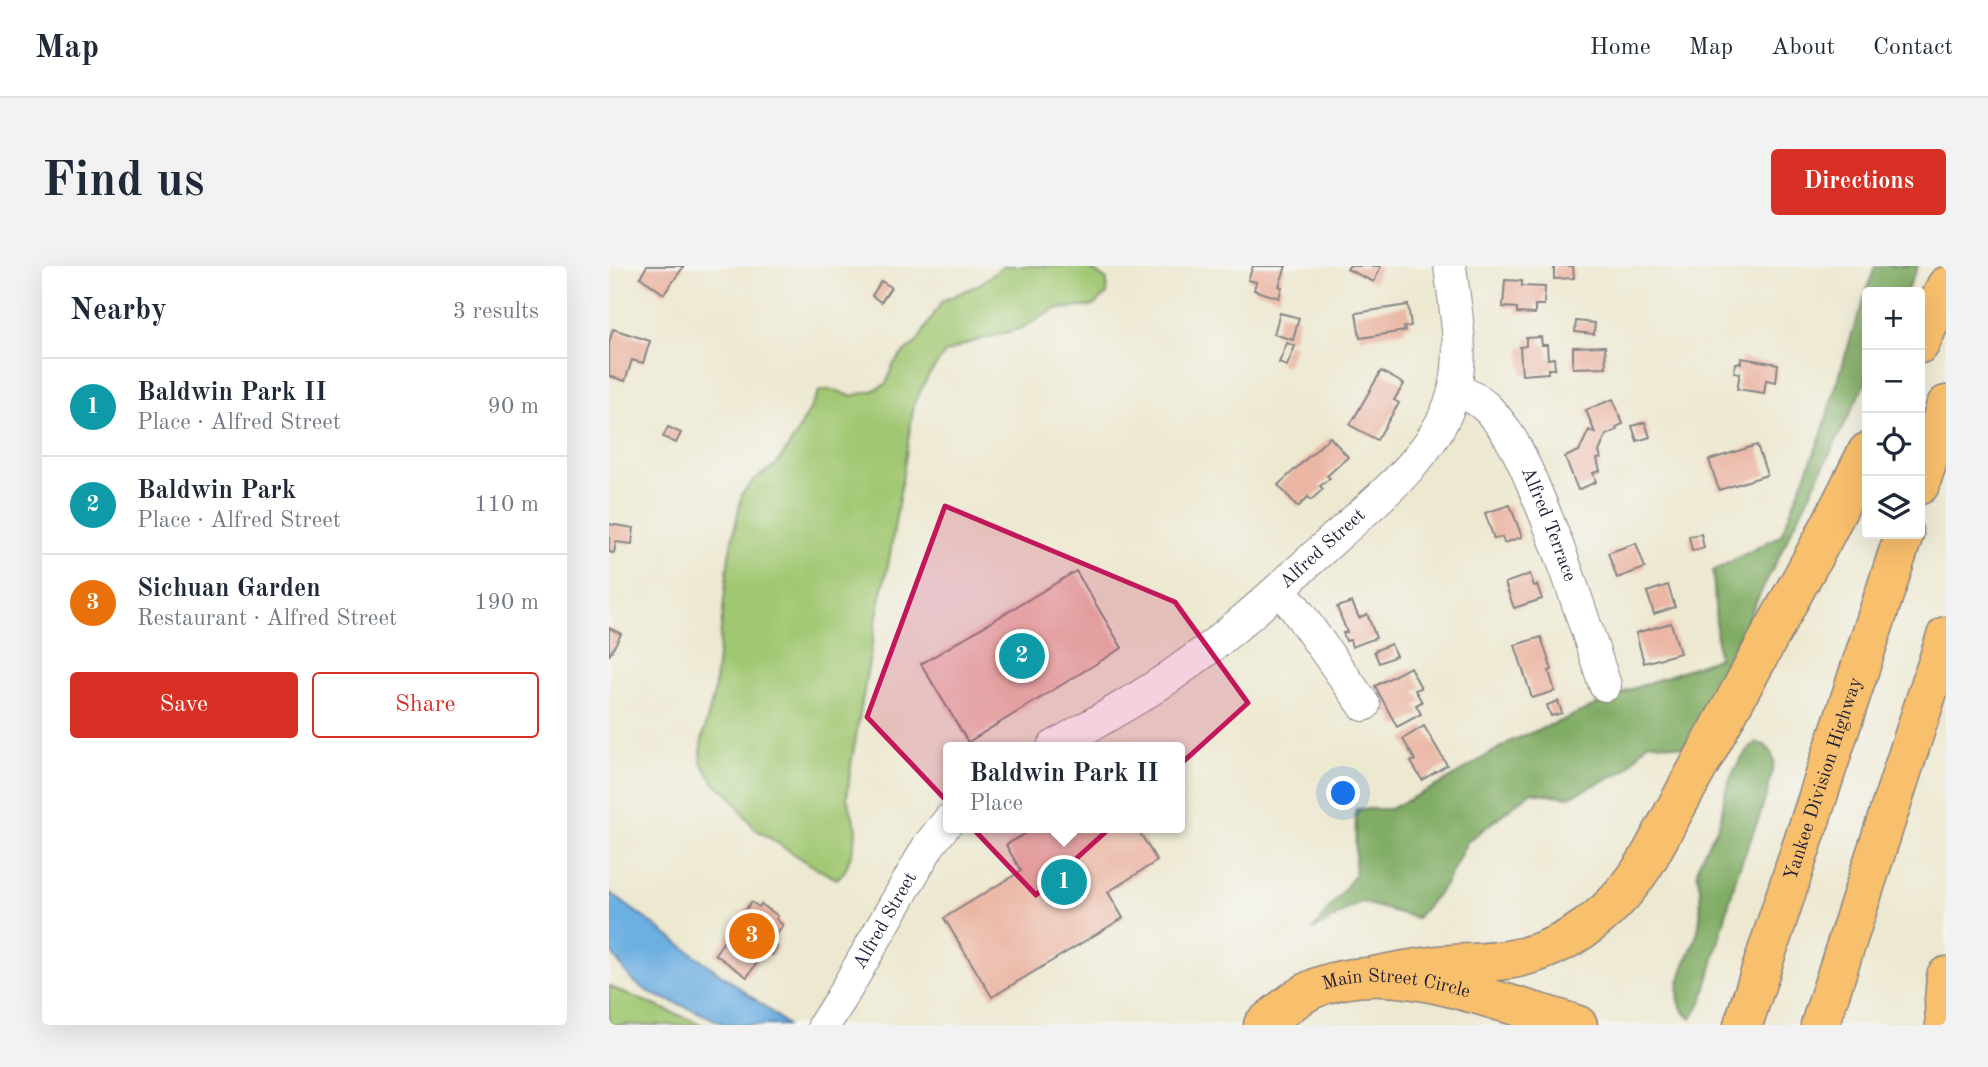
<!DOCTYPE html>
<html lang="en">
<head>
<meta charset="utf-8">
<style>
  body { margin:0; font-family:"Old Standard TT",serif; background:#f2f2f3; color:#1f2937 }
  .controls { position:absolute; right:21px; top:21px; display:grid; overflow:hidden; border-radius:7px; box-shadow:0 7px 28px #0002 }
  .controls button { width:63px; height:63px; display:grid; place-items:center; padding:0; border:0; border-bottom:2px solid #e0e1e3; background:#fff; color:#1f2937; font:35px sans-serif }
  .you { position:absolute; left:735px; top:528px; width:24px; height:24px; margin:-18px; border:5px solid #fff; border-radius:50%; background:#1a73e8; box-shadow:0 0 0 10px #1a73e833 }
  .badge { display:grid; place-items:center; width:46px; height:46px; border-radius:50%; background:#d93025; color:#fff; font-size:23px; font-weight:700 }
  .pin { position:absolute; translate:-50% -50%; border:4px solid #fff; box-shadow:0 2px 7px #0006 }
  .popup { position:absolute; left:334px; top:476px; width:242px; height:91px; box-sizing:border-box; display:grid; place-content:center; border-radius:7px; background:#fff; filter:drop-shadow(0 2px 5px #0005); font-size:23px; white-space:nowrap; color:#747a83 }
  .popup b { font-size:26px; color:#1f2937 }
  .popup::after { content:''; position:absolute; left:50%; top:100%; margin-left:-14px; border:14px solid transparent; border-top-color:#fff }
  .list { margin:0; padding:0; list-style:none }
  h2 { display:flex; justify-content:space-between; align-items:center; height:91px; margin:0; padding:0 28px; font-size:30px }
  h2 small { font-size:23px; font-weight:400; color:#747a83 }
  .list li { display:grid; grid-template-columns:46px 1fr auto; gap:21px; align-items:center; box-sizing:border-box; height:98px; padding:0 28px; border-top:2px solid #e0e1e3 }
  .list b { display:block; font-size:26px; white-space:nowrap }
  .list p { margin:0; font-size:23px; white-space:nowrap; color:#747a83 }
  .list em { font-size:23px; font-style:normal; color:#747a83 }
  .actions { display:flex; gap:14px; padding:21px 28px }
  .actions a { flex:1; padding:16px 0; border:2px solid #d93025; border-radius:7px; text-align:center; font-size:24px; color:#d93025 }
  .actions .main { background:#d93025; color:#fff }
  .icon { flex:none; width:38px; height:38px; fill:none; stroke:currentColor; stroke-width:2; stroke-linecap:round; stroke-linejoin:round }
  .map { position:relative; flex:none; width:1337px; height:759px; overflow:hidden; border-radius:7px }
  header { display:flex; align-items:center; gap:42px; box-sizing:border-box; height:98px; padding:0 35px; background:#fff; border-bottom:2px solid #e0e1e3 }
  header strong { font-size:33px }
  nav { display:flex; gap:38px; margin-inline-start:auto; font-size:24px }
  .intro { display:flex; align-items:center; justify-content:space-between; box-sizing:border-box; height:168px; padding:0 42px }
  h1 { margin:0; font-size:49px }
  .button { padding:18px 32px; border-radius:7px; background:#d93025; color:#fff; font-size:24px; font-weight:700 }
  main { display:flex; gap:42px; padding:0 42px }
  aside { flex:1; background:#fff; border-radius:7px; box-shadow:0 7px 28px #0002 }
  .map>svg:first-child { display:block }
  .green { fill:#a0c771; stroke:#617456; stroke-width:2 }
  .forest { fill:#80ac63; stroke:#51674f; stroke-width:2 }
  .water { fill:#6cafe1; stroke:#47688e; stroke-width:2 }
  .building { fill:#ebb6a4 }
  .lines { fill:none; stroke-linecap:round; stroke-linejoin:round }
  .minor-casing { stroke:#888586; stroke-width:34 }
  .major-casing { stroke:#888586; stroke-width:41 }
  .highway-casing { stroke:#888586; stroke-width:41 }
  .minor { stroke:#fff; stroke-width:32 }
  .major { stroke:#f8bf6c; stroke-width:38 }
  .highway { stroke:#f8bf6c; stroke-width:38 }
  .marked { fill:#c2185b; fill-opacity:0.2; stroke:#c2185b; stroke-width:5; stroke-linejoin:round }
  .labels { text-anchor:middle; dominant-baseline:central; stroke-width:6; stroke-linejoin:round; paint-order:stroke }
  .street-label { font-size:19px; fill:#22223b; stroke:#f6f6f2 }
</style>
</head>
<body>
<header>
<strong>Map</strong>
<nav><a>Home</a><a>Map</a><a>About</a><a>Contact</a></nav>
</header>
<div class="intro"><h1>Find us</h1><a class="button">Directions</a></div>
<main>
<aside>
<h2>Nearby<small>3 results</small></h2>
<ul class="list">
<li><span class="badge" style="background:#0f9aa8">1</span><div><b>Baldwin Park II</b><p>Place · Alfred Street</p></div><em>90 m</em></li>
<li><span class="badge" style="background:#0f9aa8">2</span><div><b>Baldwin Park</b><p>Place · Alfred Street</p></div><em>110 m</em></li>
<li><span class="badge" style="background:#e8710a">3</span><div><b>Sichuan Garden</b><p>Restaurant · Alfred Street</p></div><em>190 m</em></li>
</ul>
<div class="actions"><a class="main">Save</a><a>Share</a></div>
</aside>
<div class="map">
<svg width="1337" height="759" viewBox="0 0 1337 759">
  <rect width="100%" height="100%" fill="#f6f6f2"/>
  <filter id="ink" filterUnits="userSpaceOnUse"><feTurbulence type="fractalNoise" baseFrequency=".0143" numOctaves="2"/><feDisplacementMap in="SourceGraphic" scale="14" xChannelSelector="R" yChannelSelector="G"/><feConvolveMatrix kernelMatrix="1 2 1 2 8 2 1 2 1" color-interpolation-filters="sRGB"/></filter>
  <filter id="wash" filterUnits="userSpaceOnUse"><feTurbulence type="fractalNoise" baseFrequency=".00686" numOctaves="4" result="noise"/><feDisplacementMap in="SourceGraphic" scale="28" xChannelSelector="R" yChannelSelector="G"/><feGaussianBlur stdDeviation="1.57" result="paint"/><feColorMatrix in="noise" values="0 0 0 0 0 0 0 0 0 0 0 0 0 0 0 0 0 1.4 0 .05"/><feComposite in="paint" operator="in"/></filter>
  <g filter="url(#wash)">
    <rect width="100%" height="100%" fill="#ede8d0"/>
    <g class="green">
      <path d="M395 0H477L498 14V28L484 40 447 43 413 62 356 78 336 87 319 110 305 138 281 289 268 349 242 499 238 532 248 563 243 586 236 605 228 613 207 602 145 562 119 527 105 517 92 496V478L105 427 120 289 133 228 146 213 167 199 186 171 211 124H226L242 130 263 125 277 118 284 99 291 90 308 76 333 35 369 19Z"/>
      <path d="M0 720 6 723 94 759H0Z"/>
    </g>
    <g class="forest">
      <path d="M1266 0H1309L1297 26H1258V113L1075 481 1039 476 1016 505 960 531 922 526 858 576 836 619 808 652 752 636 703 665 746 609 747 543H781L833 517 902 475 954 454 1020 424 1109 392 1104 305 1172 269 1211 173 1243 68Z"/>
      <path d="M1147 477 1156 479 1162 486 1165 495 1159 524 1150 552 1128 608 1094 733 1082 753C1051 728 1085 689 1090 660 1092 647 1092 635 1091 623 1090 615 1087 608 1089 601 1092 586 1104 572 1110 558 1113 549 1114 541 1115 532 1118 514 1132 488 1147 477Z"/>
    </g>
    <path class="water" d="M0 626 155 740 178 759H117L85 744 43 728 28 718 21 712 0 683Z"/>
    <g id="blocks">
      <g class="building">
        <path d="M38 0H75L55 28 31 11Z"/>
        <path d="M644 0H677L670 20 673 21 670 32 645 24 647 16 639 14Z"/>
        <path d="M740 0H772L765 16 738 3Z"/>
        <path d="M945 0H964L965 12 945 13Z"/>
        <path d="M896 14 913 15V20L936 21 935 39H926V48L908 47V42L894 41Z"/>
        <path d="M272 15 282 21 272 36 263 30Z"/>
        <path d="M799 39 802 60 795 61 796 65 751 72 747 47Z"/>
        <path d="M671 47 690 52 684 74 665 68Z"/>
        <path d="M967 55 986 57 985 68 966 66Z"/>
        <path d="M4 63 41 75 34 97 23 94 16 115 0 110V77Z"/>
        <path d="M932 71 933 79H938L939 93 945 92 946 103H939V107L913 109 911 81 917 80V72Z"/>
        <path d="M678 77 686 80 678 100 670 97Z"/>
        <path d="M996 80 997 101 964 102V81Z"/>
        <path d="M1132 92 1169 98 1167 116 1157 114 1155 127 1128 123 1131 107 1125 106 1127 97H1132Z"/>
        <path d="M772 105 795 118 785 134 790 137 768 174 741 159Z"/>
        <path d="M1004 133 1014 158 1007 161 1008 164 997 169 990 186 992 192 988 193 991 205 984 207 987 216 969 224 956 191 970 185 980 164 986 167 977 144Z"/>
        <path d="M1036 156 1041 171 1028 175 1023 160Z"/>
        <path d="M59 161 72 167 67 177 54 171Z"/>
        <path d="M721 171 739 191 718 210 721 212 711 220 714 223 702 234 699 231 689 241 669 219Z"/>
        <path d="M1148 179 1158 209 1110 224 1100 194Z"/>
        <path d="M901 239 913 271 895 277 893 271 885 273 876 247Z"/>
        <path d="M0 258 25 262 23 278 7 276 5 287 0 286Z"/>
        <path d="M1092 268 1095 282 1083 285 1080 270Z"/>
        <path d="M1027 277 1036 302 1008 312 999 287Z"/>
        <path d="M467 305 513 382 359 476 312 398Z"/>
        <path d="M921 308 925 320 928 319 933 333 905 342 896 317Z"/>
        <path d="M1059 319 1066 341 1045 348 1038 326Z"/>
        <path d="M743 336 750 352 758 348 767 372 743 381 741 374 737 375 734 367 738 366 728 341Z"/>
        <path d="M1062 357 1071 387 1035 397 1027 367Z"/>
        <path d="M0 362 12 368 0 390Z"/>
        <path d="M932 371 943 404 940 405 946 425 923 432 906 379Z"/>
        <path d="M782 378 787 390 770 397 765 385Z"/>
        <path d="M801 401 812 422 806 424 813 436 807 439 812 448 788 461 766 420Z"/>
        <path d="M949 435 953 447 942 450 938 439Z"/>
        <path d="M815 460 838 499 813 514 802 496 806 494 794 473Z"/>
        <path d="M426 562H528L548 595 499 626 514 652 383 731 335 652 412 605 397 579Z"/>
        <path d="M142 636 150 641 152 638 169 650 167 653 174 659 162 677 168 681 163 689 156 685 138 711 106 688Z"/>
      </g>
    </g>
  </g>
  <g filter="url(#ink)">
    <use href="#blocks" fill-opacity="0" stroke="#888586" stroke-width="2"/>
    <g class="lines">
      <defs>
        <g id="minor">
          <path id="s1" d="M846 123C857 128 869 133 878 142 903 167 916 199 929 231 955 292 975 356 996 419"/>
          <path d="M670 323 686 342 755 439"/>
          <path id="s2" d="M444 481C490 454 538 429 580 397 633 359 680 313 729 269 773 229 824 190 843 132 857 88 846 44 841 0"/>
          <path id="s3" d="M215 759 231 734 320 579 340 554"/>
        </g>
        <g id="major">
          <path id="s4" d="M654 759C669 747 684 733 702 724 760 697 828 717 886 734 914 742 942 750 969 759"/>
        </g>
        <g id="highway">
          <path d="M1311 78 1337 20"/>
          <path d="M1311 219 1337 139"/>
          <path d="M760 711C783 706 805 702 829 699 852 697 875 697 898 694 960 684 1009 644 1040 591L1214 273 1258 186"/>
          <path id="s5" d="M1134 759 1295 268"/>
          <path d="M1211 759 1337 370"/>
          <path d="M1336 759 1335 735 1337 710"/>
        </g>
      </defs>
      <use href="#minor" class="minor-casing"/>
      <use href="#major" class="major-casing"/>
      <use href="#highway" class="highway-casing"/>
      <use href="#minor" class="minor"/>
      <use href="#major" class="major"/>
      <use href="#highway" class="highway"/>
    </g>
  </g>
  <path class="marked" d="M336 240 566 336 639 437 427 629 258 451Z"/>
  <g class="labels">
    <g class="street-label">
      <text stroke="none"><textPath href="#s1" startOffset="170">Alfred Terrace</textPath></text>
      <text stroke="none"><textPath href="#s2" startOffset="336">Alfred Street</textPath></text>
      <text stroke="none"><textPath href="#s5" startOffset="259">Yankee Division Highway</textPath></text>
      <text stroke="none"><textPath href="#s3" startOffset="121">Alfred Street</textPath></text>
      <text stroke="none"><textPath href="#s4" startOffset="147">Main Street Circle</textPath></text>
    </g>
  </g>
</svg>
<div class="controls">
<button>+</button>
<button>−</button>
<button><svg class="icon" aria-label="locate" viewBox="0 0 24 24"><circle cx="12" cy="12" r="6"/><path d="M12 2v4M12 18v4M2 12h4M18 12h4"/></svg></button>
<button><svg class="icon" aria-label="layers" viewBox="0 0 24 24"><path d="M12 4l9 5-9 5-9-5zM3 14l9 5 9-5"/></svg></button>
</div>
<div class="you"></div>
<div class="pin badge" style="left:455px;top:616px;background:#0f9aa8">1</div>
<div class="popup"><b>Baldwin Park II</b>Place</div>
<div class="pin badge" style="left:413px;top:390px;background:#0f9aa8">2</div>
<div class="pin badge" style="left:143px;top:670px;background:#e8710a">3</div>
</div>
</main>
</body>
</html>
